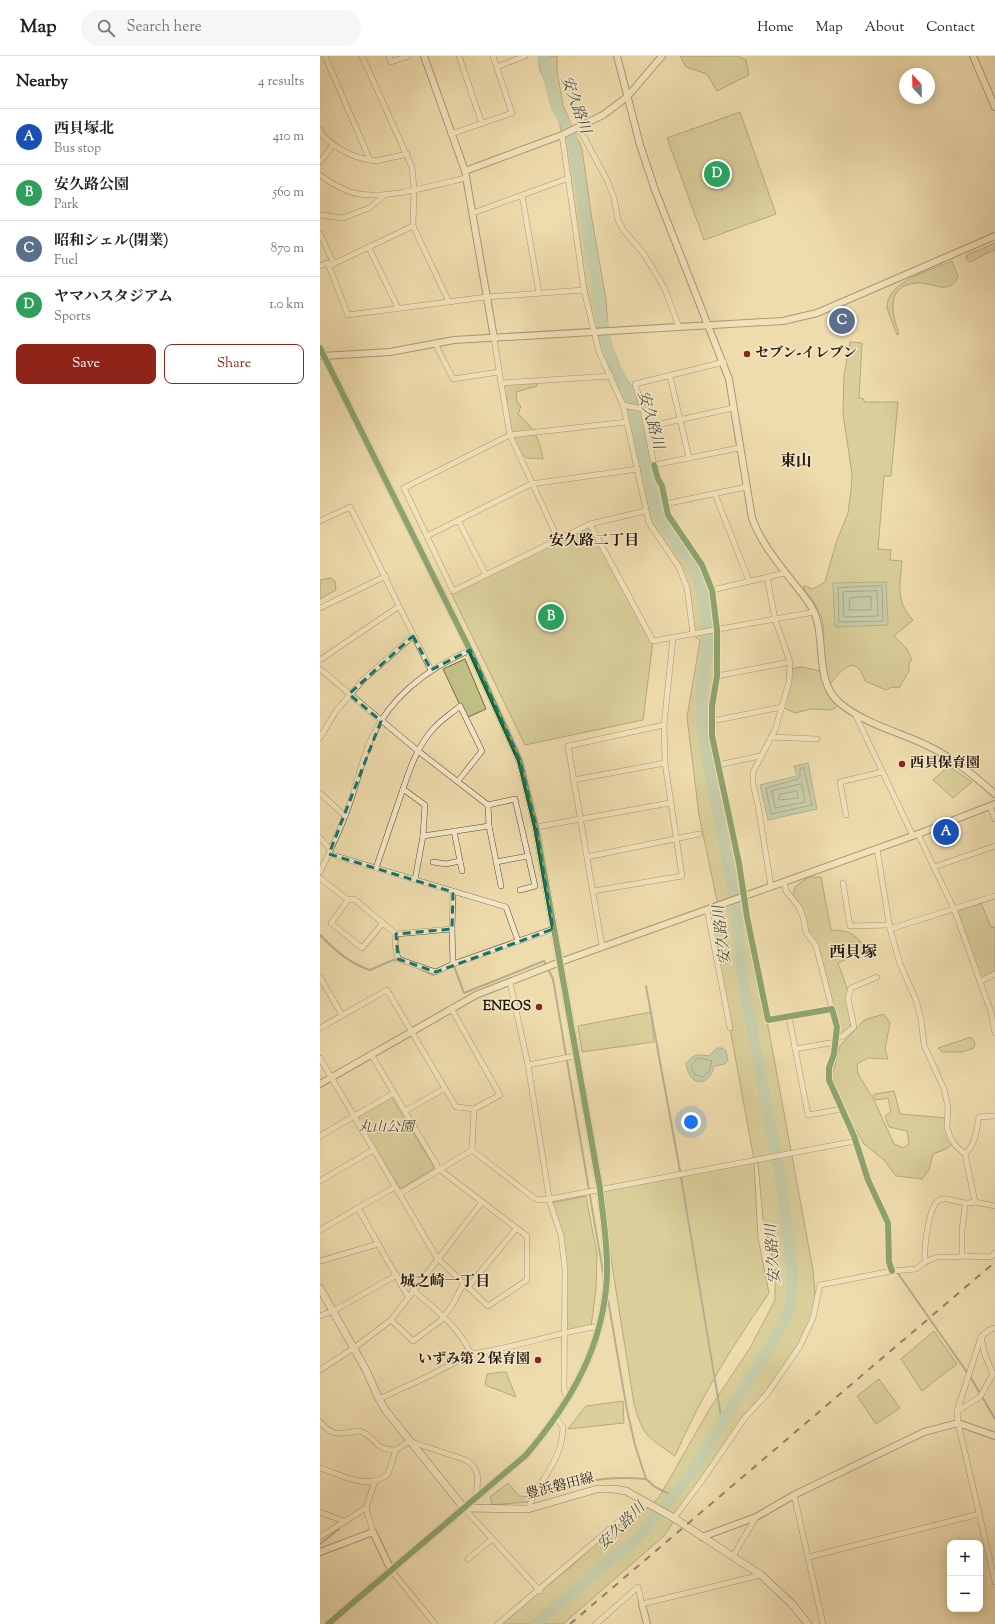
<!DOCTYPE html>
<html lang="en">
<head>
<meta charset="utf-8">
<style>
  body { margin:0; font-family:"Sorts Mill Goudy","Noto Serif JP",serif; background:#f6f6f6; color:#202124 }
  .controls { position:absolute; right:12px; bottom:12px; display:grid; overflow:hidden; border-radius:8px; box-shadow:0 2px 10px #0003 }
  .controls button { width:36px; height:36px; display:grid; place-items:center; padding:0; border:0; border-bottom:1px solid #e0e0e0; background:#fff; color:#202124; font:20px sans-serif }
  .compass { position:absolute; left:579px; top:12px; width:36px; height:36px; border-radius:50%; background:#fff; box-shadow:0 2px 10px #0003; rotate:338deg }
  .you { position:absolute; left:371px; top:1066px; width:14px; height:14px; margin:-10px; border:3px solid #fff; border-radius:50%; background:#1a73e8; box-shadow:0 0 0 6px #1a73e833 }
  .badge { display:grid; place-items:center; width:26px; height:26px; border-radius:50%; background:#8f2418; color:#fff; font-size:13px; font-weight:700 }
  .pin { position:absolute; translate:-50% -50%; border:2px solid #fff; box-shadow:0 1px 4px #0006 }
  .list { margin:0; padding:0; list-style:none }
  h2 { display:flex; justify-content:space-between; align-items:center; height:52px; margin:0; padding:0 16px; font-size:17px }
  h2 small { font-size:13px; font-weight:400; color:#757577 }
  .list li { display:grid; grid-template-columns:26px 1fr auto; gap:12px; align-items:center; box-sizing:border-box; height:56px; padding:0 16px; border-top:1px solid #e0e0e0 }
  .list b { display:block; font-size:15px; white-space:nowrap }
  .list p { margin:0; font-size:13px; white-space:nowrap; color:#757577 }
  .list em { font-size:13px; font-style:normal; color:#757577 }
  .actions { display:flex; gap:8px; padding:12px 16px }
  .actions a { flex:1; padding:9px 0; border:1px solid #8f2418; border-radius:8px; text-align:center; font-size:14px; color:#8f2418 }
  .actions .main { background:#8f2418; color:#fff }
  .icon { flex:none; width:22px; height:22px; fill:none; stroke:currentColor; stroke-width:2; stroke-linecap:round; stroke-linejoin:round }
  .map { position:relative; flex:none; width:675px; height:1568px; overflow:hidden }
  header { display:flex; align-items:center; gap:24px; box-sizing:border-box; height:56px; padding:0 20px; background:#fff; border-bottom:1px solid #e0e0e0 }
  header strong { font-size:19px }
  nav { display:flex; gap:22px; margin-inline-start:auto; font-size:14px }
  .search { width:280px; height:36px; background:#f6f6f6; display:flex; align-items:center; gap:10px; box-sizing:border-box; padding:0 14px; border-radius:22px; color:#757577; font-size:15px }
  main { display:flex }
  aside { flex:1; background:#fff }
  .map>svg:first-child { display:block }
  .green { fill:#c0be85; stroke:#726a49 }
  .water { fill:#9abca6; stroke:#6a7a69 }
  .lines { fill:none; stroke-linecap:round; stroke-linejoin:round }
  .shore { stroke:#5e6a5a; stroke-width:1 }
  .stream { stroke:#6a7a69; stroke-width:2 }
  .river { stroke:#9abca6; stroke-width:11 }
  .minor-casing { stroke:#564835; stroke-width:6 }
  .tertiary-casing { stroke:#564835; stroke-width:8 }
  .secondary-casing { stroke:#23170d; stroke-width:8 }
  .minor { stroke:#f5e8ca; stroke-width:5 }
  .tertiary { stroke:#f5e8ca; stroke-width:6 }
  .secondary { stroke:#f5e8ca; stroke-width:7 }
  .rail { stroke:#23170d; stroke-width:2; stroke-dasharray:7 7; stroke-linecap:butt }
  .cycleway-casing { stroke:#f5e8ca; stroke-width:8 }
  .cycleway { stroke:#1b5e20; stroke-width:6 }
  .marked { fill:none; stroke:#0f766e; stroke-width:3; stroke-dasharray:8 5; stroke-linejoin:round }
  .poi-dot { fill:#8f2418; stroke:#f5e8ca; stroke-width:1.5 }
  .labels { text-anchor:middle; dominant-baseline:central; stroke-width:3; stroke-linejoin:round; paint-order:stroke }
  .poi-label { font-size:14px; font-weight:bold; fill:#23170d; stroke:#f5e8ca; text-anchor:start }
  .park-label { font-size:14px; font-style:italic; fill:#524931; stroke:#f5e8ca }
  .street-label { font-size:14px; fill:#23170d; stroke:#f5e8ca }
  .water-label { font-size:15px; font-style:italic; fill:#4d5143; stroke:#f5e8ca }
  .neighbourhood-label { font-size:15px; font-weight:bold; fill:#23170d; stroke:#f5e8ca }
  .quarter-label { font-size:16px; font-weight:bold; fill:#23170d; stroke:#f5e8ca }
</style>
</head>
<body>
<header>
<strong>Map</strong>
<div class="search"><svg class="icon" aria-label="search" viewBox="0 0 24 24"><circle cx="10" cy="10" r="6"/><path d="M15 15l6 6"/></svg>Search here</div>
<nav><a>Home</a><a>Map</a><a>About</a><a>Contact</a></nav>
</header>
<main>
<aside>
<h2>Nearby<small>4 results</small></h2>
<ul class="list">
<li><span class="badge" style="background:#1a4fb4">A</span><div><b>西貝塚北</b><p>Bus stop</p></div><em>410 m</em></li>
<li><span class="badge" style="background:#2e9e5b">B</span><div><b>安久路公園</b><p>Park</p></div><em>560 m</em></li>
<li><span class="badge" style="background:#5c6f8a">C</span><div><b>昭和シェル(閉業)</b><p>Fuel</p></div><em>870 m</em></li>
<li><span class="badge" style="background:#2e9e5b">D</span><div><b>ヤマハスタジアム</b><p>Sports</p></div><em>1.0 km</em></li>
</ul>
<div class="actions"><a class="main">Save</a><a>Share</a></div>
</aside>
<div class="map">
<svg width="675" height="1568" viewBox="0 0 675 1568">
  <rect width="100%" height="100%" fill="#efdcad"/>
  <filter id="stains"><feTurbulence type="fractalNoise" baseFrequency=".005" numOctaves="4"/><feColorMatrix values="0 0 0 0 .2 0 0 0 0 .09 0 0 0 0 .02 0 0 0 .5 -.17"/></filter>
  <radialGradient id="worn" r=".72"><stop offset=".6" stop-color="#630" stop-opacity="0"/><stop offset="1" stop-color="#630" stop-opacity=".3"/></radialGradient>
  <g class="green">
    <path d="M218 0H237V15L243 49 262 93 272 164 286 243 289 283 303 317 310 328 317 335 350 462 373 495 392 534 397 582V620L391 661 493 1214 495 1237 493 1264 480 1290 402 1394 344 1480 243 1568H180L254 1508 304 1461 316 1460 338 1443 390 1352 430 1292 455 1244V1214L443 1163 438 1108 434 1105 438 1182 449 1237C413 1289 380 1342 355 1400 328 1381 323 1381 314 1348L280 1133 434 1104 391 868 401 864 379 759 367 661 380 585 373 578 367 532 359 511 328 465 300 342 279 296 259 195 241 74 234 47 220 14Z"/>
    <path d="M360 0H417L426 4 429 19 397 35 387 18 366 11Z"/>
    <path d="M420 56 456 158 384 184 347 82Z"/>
    <path d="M675 187V194C665 197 659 202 650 206L646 203 647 199Z"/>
    <path d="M632 205 638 221C628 241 611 225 596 227 565 230 572 258 579 278L577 279 567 252C566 225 612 214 632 205Z"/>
    <path d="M530 286 542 287 539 342 544 343V346H578L571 420H564L558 493 571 494 570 504 582 505C580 530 575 544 593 564L574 580 587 593 592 604 589 606V615L579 632 572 631 566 634 545 625C535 594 519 617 508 631L520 648 512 654 491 653 475 657 462 651 470 613 482 611 500 615 507 629 502 601 504 576 502 563 494 546 483 532 484 530 493 533 505 526 517 484 528 457 531 434 532 418 523 358 524 319Z"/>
    <path d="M215 325 217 330 196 336 197 346 201 350 198 358C213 371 220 383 223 403L207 402 196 393 190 379 187 343 181 327Z"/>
    <path d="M270 468 333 585 323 664 205 689 131 537Z"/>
    <path d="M11 522 15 525 16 534 0 543V524Z"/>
    <path d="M145 603 166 653 146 662 123 613Z"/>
    <path d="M629 710 652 726 633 742 613 724Z"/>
    <path d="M488 821H501L511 874C529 875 533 876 544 890V895L518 907 529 938 531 973 517 981 514 960 496 890 486 876 483 861 472 843 475 831Z"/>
    <path d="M661 847 671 871H675V917L660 923 636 853Z"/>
    <path d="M331 956 334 986 262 996 258 970Z"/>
    <path d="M564 958 570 967 565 993 568 1003 548 1002 537 1008 538 1018 554 1044 574 1088 583 1092 589 1088 587 1075 569 1071 565 1060 571 1056 568 1042 556 1044 553 1039 555 1038 574 1035 580 1058 628 1062 627 1071 634 1087 626 1093 613 1098 609 1114 602 1123 576 1120 564 1104 544 1088 516 1040 512 1021 520 990 544 964Z"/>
    <path d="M651 981 655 987 654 992 642 996H622L618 992Z"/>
    <path d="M69 1041 72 1042 114 1111 113 1113 82 1132 79 1131 37 1064 38 1060Z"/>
    <path d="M266 1140 277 1198 276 1233 271 1271 247 1275 241 1179 230 1147Z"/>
    <path d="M614 1275 637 1308 602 1335 581 1303Z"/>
    <path d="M182 1316H186L196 1341 165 1329 167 1318Z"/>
    <path d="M559 1323 580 1352 556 1368 537 1340Z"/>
    <path d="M303 1345 304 1367 248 1373 266 1350Z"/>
    <path d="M188 1427 199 1440 211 1441 207 1446 172 1449 170 1441Z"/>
  </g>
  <g class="water">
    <path d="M566 526 568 569 515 571 513 527Z"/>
    <path d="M488 707 497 753 448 764 440 729 477 720 474 710Z"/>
    <path d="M397 992H402L406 995 408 1004 405 1008 394 1010C393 1019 383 1031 373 1023 369 1019 367 1013 366 1008 373 998 378 998 389 1000Z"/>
  </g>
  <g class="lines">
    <g class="shore">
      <path d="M562 530 563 565 519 566 518 532Z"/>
      <path d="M557 535 558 560 524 561 523 536Z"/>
      <path d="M551 541V554H529L530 542Z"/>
      <path d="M484 712 492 749 451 758 446 732 478 723 480 720V713Z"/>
      <path d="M482 728 485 746 455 752 452 735Z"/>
      <path d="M477 735 478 742 459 744V739Z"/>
      <path d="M378 1002 392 1005 389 1015 383 1021 375 1019 371 1010Z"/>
    </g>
    <g class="stream">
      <path d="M0 879C15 894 30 908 50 914L73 904 79 905"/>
      <path d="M133 911 134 910 144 937 224 905 233 923 284 1222"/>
      <path d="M98 912 113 919 116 918"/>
      <path d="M326 930 359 1109 402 1366"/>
      <path d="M577 1216 651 1322 675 1363"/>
      <path d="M287 1238 307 1354 315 1389 326 1423 335 1431 353 1440"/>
      <path d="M216 1441C258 1426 282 1419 326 1423"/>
      <path d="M0 1488 19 1473"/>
    </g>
    <path class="river" d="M215 1568 315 1484 353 1440 383 1400 402 1366 441 1305 460 1274 471 1248 472 1216 462 1130 424 931 412 828 386 698 382 667 381 635 388 587 384 544 377 520 369 502 357 489 342 465 336 452 311 344 291 302 285 282 252 80 236 50 223 0"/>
    <defs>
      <g id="minor">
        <path d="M5 0 50 104 56 105 87 98"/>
        <path d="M42 0 92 111 94 133 93 170 129 246"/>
        <path d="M69 0 71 6 88 0"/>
        <path d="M139 0 162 68"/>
        <path d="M177 11 205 0"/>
        <path d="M259 72 287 124 294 142 298 164 304 175 324 198 344 231 359 271"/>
        <path d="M0 74 1 78C18 93 28 100 50 104"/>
        <path d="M131 78 192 57 173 0"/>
        <path d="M242 79 264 234 279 296 303 349 329 467 359 511 367 532 373 578"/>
        <path d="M0 106 13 89"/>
        <path d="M0 119C11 127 25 136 39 138 71 143 114 129 146 122"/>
        <path d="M202 139 219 237"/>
        <path d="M153 157 249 122"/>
        <path d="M0 159 23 162 49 152 66 138"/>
        <path d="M93 170 9 210 28 259 166 241 264 234"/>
        <path d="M0 178 14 208"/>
        <path d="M49 192 78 252"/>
        <path d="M0 210 8 207 9 210"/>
        <path d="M174 282 181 327 291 320"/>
        <path d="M115 287 133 323 179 316"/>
        <path d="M404 306 315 328 323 353 334 409 419 392"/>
        <path d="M350 320 369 402"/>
        <path d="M181 327 190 379 238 483"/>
        <path d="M303 349 323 353"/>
        <path d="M307 366 190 379 84 432 133 535 270 468 325 455"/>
        <path d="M327 371 413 352"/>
        <path d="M334 409 338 423 342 430 348 459 382 509 392 534 397 574V620L392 650V680L419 807 427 861 448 964 512 953 517 971 514 998 509 1012V1024L534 1080 548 1124 568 1167 569 1206 572 1215"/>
        <path d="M395 438 429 525"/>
        <path d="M345 448 426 431"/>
        <path d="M138 464 166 519"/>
        <path d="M0 465 30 451C58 505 83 560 111 614"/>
        <path d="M270 468 333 585 494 556"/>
        <path d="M107 480 211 428 318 413"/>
        <path d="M447 521 455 563 470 606 469 626 455 674 433 716V728L438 749 451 830"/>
        <path d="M392 534 465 517"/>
        <path d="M0 552 66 520"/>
        <path d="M0 604 78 551"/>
        <path d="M0 613 98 695 168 749 195 743 215 830 200 834"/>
        <path d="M397 620 470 606"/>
        <path d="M535 658 593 780"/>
        <path d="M392 665 462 651"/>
        <path d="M451 681 497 683"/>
        <path d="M0 682 16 655 43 624 93 580"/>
        <path d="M398 709 440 700"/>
        <path d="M253 724 345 707"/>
        <path d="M0 737 25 760"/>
        <path d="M168 749 169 770 181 830"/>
        <path d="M670 751 675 763"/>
        <path d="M526 759 520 726 562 716"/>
        <path d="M216 771 350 747"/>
        <path d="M134 775 142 815"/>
        <path d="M598 778 634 853 671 956 675 977"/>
        <path d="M103 780 169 770"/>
        <path d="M0 782 10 793"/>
        <path d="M557 793 570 873 580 908 596 944 601 963 604 989 624 1033 628 1051 627 1071 630 1081 636 1090 645 1098 655 1146 675 1150"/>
        <path d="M9 798 186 851 198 885"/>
        <path d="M267 801 379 778"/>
        <path d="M113 806 126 808 140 805"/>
        <path d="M176 806 208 800"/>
        <path d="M614 811 675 790"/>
        <path d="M56 812 83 733"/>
        <path d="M0 816C9 797 18 779 25 760 36 734 41 704 53 679 73 638 109 612 150 594"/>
        <path d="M0 822 28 844 34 843 76 878 132 873 133 908 233 873"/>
        <path d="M95 824 103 780 105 749 83 733C90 712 98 689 114 672 121 664 132 657 140 650L162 695 138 725"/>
        <path d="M464 826 466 835 479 851 483 861 486 876 496 890 512 953"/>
        <path d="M523 827 530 870 570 869"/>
        <path d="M273 835 362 820 345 707 344 669 353 582"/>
        <path d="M28 844 11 867 42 892 63 867"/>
        <path d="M387 853 410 972"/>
        <path d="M132 873 133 836"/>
        <path d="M570 873 675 840"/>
        <path d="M76 878 75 888 78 903 116 916 133 908"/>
        <path d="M282 890 248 690 344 669"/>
        <path d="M0 921 22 959"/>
        <path d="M661 925 675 918"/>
        <path d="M190 926 208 1009 230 1147 241 1179 245 1214 244 1332 247 1345"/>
        <path d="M469 961 488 1059 522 1053"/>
        <path d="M0 972 67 934 136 1051 154 1053 180 1039 131 952"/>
        <path d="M517 981H522L534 971 528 942 531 932 557 921"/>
        <path d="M475 993 516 986"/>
        <path d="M0 1002 117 1202 168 1250 207 1224V1180L119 1113 51 998"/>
        <path d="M208 1009 255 1000"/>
        <path d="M85 1055 124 1033"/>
        <path d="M0 1080 74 1037"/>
        <path d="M152 1094 214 1142 219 1144 230 1143 536 1085"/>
        <path d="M152 1094 154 1053"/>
        <path d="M645 1098C656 1087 656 1076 659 1061L675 1060"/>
        <path d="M0 1125 53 1094"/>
        <path d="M79 1138 152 1094"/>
        <path d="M38 1152 75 1131"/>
        <path d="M0 1174 38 1152 88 1241"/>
        <path d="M642 1200V1175L645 1149"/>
        <path d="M0 1205 58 1188"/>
        <path d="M605 1206C604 1194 608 1145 622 1143 631 1141 640 1150 655 1146"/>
        <path d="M148 1231 196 1173"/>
        <path d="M0 1260 13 1255 77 1219"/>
        <path d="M71 1264 93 1285 120 1265 131 1251 144 1227"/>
        <path d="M675 1272 669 1274 661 1281 637 1355 638 1367 675 1526"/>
        <path d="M151 1298C194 1292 236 1277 279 1270"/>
        <path d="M0 1314 34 1292 71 1264 162 1146"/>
        <path d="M59 1343 109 1320 151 1298C139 1271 115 1253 93 1234"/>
        <path d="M637 1355 660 1341 673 1318 665 1299 661 1281"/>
        <path d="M0 1366C10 1378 17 1379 32 1376 36 1375 38 1374 42 1376 58 1383 52 1393 76 1394"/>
        <path d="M0 1412C22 1419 48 1435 68 1418L76 1394 89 1385 146 1404C161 1413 158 1425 156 1441"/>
        <path d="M474 1439 503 1568"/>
        <path d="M144 1452 220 1535"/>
        <path d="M208 1453C220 1421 242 1407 243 1371L236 1362"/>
        <path d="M0 1456 24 1465"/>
        <path d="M354 1462 381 1426 424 1363 447 1338 480 1290 493 1262 500 1229 572 1215 596 1213 605 1206 617 1201H637L642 1200 671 1201 675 1197"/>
        <path d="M53 1476 46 1452 55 1425"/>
        <path d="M0 1481 46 1452"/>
        <path d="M413 1500 436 1461"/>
        <path d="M489 1501 659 1458"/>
        <path d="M148 1503 172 1483"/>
        <path d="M71 1514 115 1568"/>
        <path d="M178 1568 304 1461 316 1459 328 1447"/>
        <path d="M276 1568 318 1531 322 1548 441 1519"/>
      </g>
      <g id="tertiary">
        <path d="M104 0 145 115 174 282"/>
        <path d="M297 0 320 89 335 134 409 323 432 462C440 485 457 506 472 525 480 535 490 546 495 558 506 586 494 627 521 648 547 669 580 676 608 690 632 701 656 721 675 738"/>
        <path d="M653 0 675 51"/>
        <path d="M145 115 242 79 283 59 307 41 342 0"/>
        <path d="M0 292 150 594 200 705 216 771 280 1133C283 1162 288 1190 287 1219 284 1290 251 1346 206 1399L8 1568"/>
        <path d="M2 300 70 296 134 284 463 265 497 257 675 180"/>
        <path d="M0 1028 156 939 240 906 598 778 675 748"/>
        <path d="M382 1481 436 1461 474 1439 604 1376 638 1367 675 1380"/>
        <path d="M0 1496 53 1476 71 1514"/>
        <path d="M322 1548 327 1568"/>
      </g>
      <path id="secondary" d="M0 1232 46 1314 59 1343 66 1355 144 1452 208 1453 277 1433H293L306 1435 354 1462 441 1519 472 1548 488 1568"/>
    </defs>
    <use href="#minor" class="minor-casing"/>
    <use href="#tertiary" class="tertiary-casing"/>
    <use href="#secondary" class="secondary-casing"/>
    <use href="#minor" class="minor"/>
    <use href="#tertiary" class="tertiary"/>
    <use href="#secondary" class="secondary"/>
    <path class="rail" d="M250 1568 675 1206"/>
    <defs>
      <g id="cycleway">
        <path d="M0 292 150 594 200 705 216 771 280 1133C283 1162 288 1190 287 1219 284 1290 251 1346 206 1399L8 1568"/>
        <path d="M334 409 338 423 342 430 348 459 382 509 392 534 397 574V620L392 650V680L419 807 427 861 448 964 512 953 517 971 514 998 509 1012V1024L534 1080 548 1124 568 1167 569 1206 572 1215"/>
      </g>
    </defs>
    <use href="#cycleway" class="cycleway-casing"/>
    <use href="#cycleway" class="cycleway"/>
  </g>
  <path d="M0 0H675V1568H0ZM93 580 111 614 150 594 200 705 216 771 233 873 116 916 78 903 76 878 132 873 133 836 9 798 61 665 29 638Z" fill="#efdcad" fill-opacity=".55" fill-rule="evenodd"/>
  <path class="marked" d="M93 580 111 614 150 594 200 705 216 771 233 873 116 916 78 903 76 878 132 873 133 836 9 798 61 665 29 638Z"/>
  <g class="poi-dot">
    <circle cx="427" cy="298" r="4"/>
    <circle cx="582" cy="708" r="4"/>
    <circle cx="219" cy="951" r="4"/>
    <circle cx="218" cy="1304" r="4"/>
  </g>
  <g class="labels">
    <g class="poi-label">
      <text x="435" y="298">セブン-イレブン</text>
      <text x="590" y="708">西貝保育園</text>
      <text x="211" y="951" text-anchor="end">ENEOS</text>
      <text x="210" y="1304" text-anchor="end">いずみ第２保育園</text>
    </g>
    <g class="park-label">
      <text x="66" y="1072">丸山公園</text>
    </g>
    <g class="street-label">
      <text transform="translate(240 1431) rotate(-14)">豊浜磐田線</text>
    </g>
    <g class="water-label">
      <text transform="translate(255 49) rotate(70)">安久路川</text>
      <text transform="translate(330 364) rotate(74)">安久路川</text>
      <text transform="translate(403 879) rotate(-97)">安久路川</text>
      <text transform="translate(454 1198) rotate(-94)">安久路川</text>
      <text transform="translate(302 1471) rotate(-45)">安久路川</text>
    </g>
    <g class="neighbourhood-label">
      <text x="274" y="485">安久路二丁目</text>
      <text x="125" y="1226">城之崎一丁目</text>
    </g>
    <g class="quarter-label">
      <text x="476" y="406">東山</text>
      <text x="533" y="897">西貝塚</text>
    </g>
  </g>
  <rect width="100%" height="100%" filter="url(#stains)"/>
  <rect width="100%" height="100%" fill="url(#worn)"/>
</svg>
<div class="controls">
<button>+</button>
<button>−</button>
</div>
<svg class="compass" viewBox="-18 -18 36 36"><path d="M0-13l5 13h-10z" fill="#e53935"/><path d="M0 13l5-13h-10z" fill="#757577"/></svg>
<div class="you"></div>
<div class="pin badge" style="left:626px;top:776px;background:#1a4fb4">A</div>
<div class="pin badge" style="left:231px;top:561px;background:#2e9e5b">B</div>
<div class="pin badge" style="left:522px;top:265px;background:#5c6f8a">C</div>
<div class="pin badge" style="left:397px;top:118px;background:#2e9e5b">D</div>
</div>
</main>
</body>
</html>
